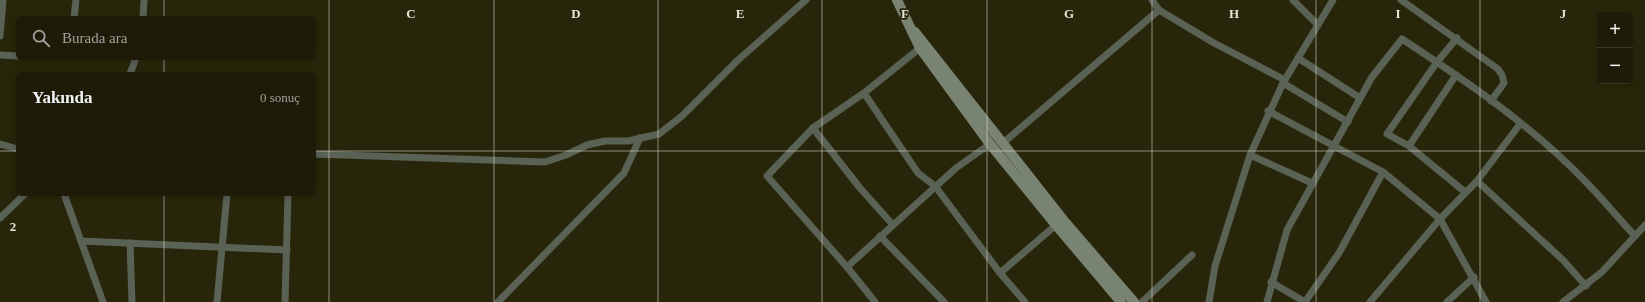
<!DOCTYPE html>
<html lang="tr">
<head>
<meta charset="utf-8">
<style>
  body { margin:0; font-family:"Times New Roman",serif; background:#262512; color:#f1f3f6 }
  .controls { position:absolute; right:12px; top:12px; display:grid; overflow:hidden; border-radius:6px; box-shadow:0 2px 6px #0003 }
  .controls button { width:36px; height:36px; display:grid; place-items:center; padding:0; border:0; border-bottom:1px solid #3c3a29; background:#1e1c08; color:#f1f3f6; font:20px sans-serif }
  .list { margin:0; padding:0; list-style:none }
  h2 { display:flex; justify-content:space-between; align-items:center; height:52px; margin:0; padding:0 16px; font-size:17px }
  h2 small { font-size:13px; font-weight:400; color:#a1a19c }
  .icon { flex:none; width:22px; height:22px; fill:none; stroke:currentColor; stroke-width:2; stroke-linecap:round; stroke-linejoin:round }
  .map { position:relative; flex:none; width:1645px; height:302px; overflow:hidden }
  .search { position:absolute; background:#1e1c08; box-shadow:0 2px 6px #0003; left:16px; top:16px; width:300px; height:44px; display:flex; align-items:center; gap:10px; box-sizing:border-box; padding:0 14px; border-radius:6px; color:#a1a19c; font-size:15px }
  .panel { position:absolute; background:#1e1c08; box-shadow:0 2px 6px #0003; left:16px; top:72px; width:300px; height:124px; border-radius:6px }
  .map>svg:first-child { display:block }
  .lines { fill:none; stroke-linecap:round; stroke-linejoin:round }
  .street { stroke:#5a6155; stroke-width:7 }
  .secondary { stroke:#798371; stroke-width:10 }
  .grid { fill:none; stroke:#e4e4d3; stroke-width:1; stroke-opacity:0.55 }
  .grid-label { font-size:13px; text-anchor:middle; font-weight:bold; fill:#e4e4d3; stroke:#28260a; stroke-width:3.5; stroke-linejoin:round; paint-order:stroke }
</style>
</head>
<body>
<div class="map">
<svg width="1645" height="302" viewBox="0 0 1645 302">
  <rect width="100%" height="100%" fill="#28260a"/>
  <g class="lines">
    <g class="street">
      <path d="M1293 0 1318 25"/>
      <path d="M1401 0 1498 69 1502 75 1504 83 1491 101"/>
      <path d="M1159 10 1214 43 1285 80"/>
      <path d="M74 18 76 0"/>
      <path d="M143 18 144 0"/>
      <path d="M0 36 3 0"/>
      <path d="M1457 38 1437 62 1387 134 1409 146 1465 192"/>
      <path d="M0 55 18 56"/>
      <path d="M1298 58 1360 98"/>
      <path d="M130 74 136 58"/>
      <path d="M1283 83 1348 122"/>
      <path d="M864 93 918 173 935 186 1000 273 1025 302"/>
      <path d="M1268 111 1383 172 1440 219 1486 302"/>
      <path d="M813 128 864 93 920 48"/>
      <path d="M1003 143 1159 10 1152 0"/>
      <path d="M0 144 18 149"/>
      <path d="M1409 146 1456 75"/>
      <path d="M314 154 545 162 566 155 587 145 605 141H628L659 134 682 116 738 60 806 0"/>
      <path d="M1250 155 1312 183"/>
      <path d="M1477 181 1563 260 1586 286"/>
      <path d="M64 194 103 302"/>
      <path d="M0 218 25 194"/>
      <path d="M880 236 944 302"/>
      <path d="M81 241 287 250"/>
      <path d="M130 243 132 302"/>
      <path d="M847 267 956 168 990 144"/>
      <path d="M1000 273 1056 225"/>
      <path d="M1271 282 1305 302"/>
      <path d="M217 302 227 194"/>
      <path d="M285 302 288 194"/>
      <path d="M498 302 624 173 640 138"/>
      <path d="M875 302 847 267 767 176 813 128 860 188 893 225"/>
      <path d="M1142 302 1192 255"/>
      <path d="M1209 302 1215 266 1250 155 1283 83 1333 0"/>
      <path d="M1267 302 1287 230 1372 77 1402 39C1466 81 1531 125 1584 180 1602 198 1618 218 1635 236"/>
      <path d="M1305 302 1339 253 1383 172"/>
      <path d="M1370 302 1440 219 1477 181 1520 124"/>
      <path d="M1447 302 1474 277"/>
      <path d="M1563 302 1602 272 1645 225"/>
    </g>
    <g class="secondary">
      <path d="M897 0 920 48 990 144 1056 225 1121 302"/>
      <path d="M915 32 1065 222 1134 302"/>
    </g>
  </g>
  <path class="grid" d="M164 0V18M329 0V302M494 0V302M658 0V302M822 0V302M987 0V302M1152 0V302M1316 0V302M1480 0V302M164 58V74M0 151H18M314 151H1645M164 194V302"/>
  <g class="grid-label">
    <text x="411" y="18">C</text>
    <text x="576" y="18">D</text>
    <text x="740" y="18">E</text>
    <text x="905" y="18">F</text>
    <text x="1069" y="18">G</text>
    <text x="1234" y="18">H</text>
    <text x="1398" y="18">I</text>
    <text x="1563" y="18">J</text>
    <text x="13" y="231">2</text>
  </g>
</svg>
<div class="controls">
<button>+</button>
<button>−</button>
</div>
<div class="search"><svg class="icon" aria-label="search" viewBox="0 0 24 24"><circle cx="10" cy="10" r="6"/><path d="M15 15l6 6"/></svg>Burada ara</div>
<section class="panel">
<h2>Yakında<small>0 sonuç</small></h2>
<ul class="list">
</ul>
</section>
</div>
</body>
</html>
